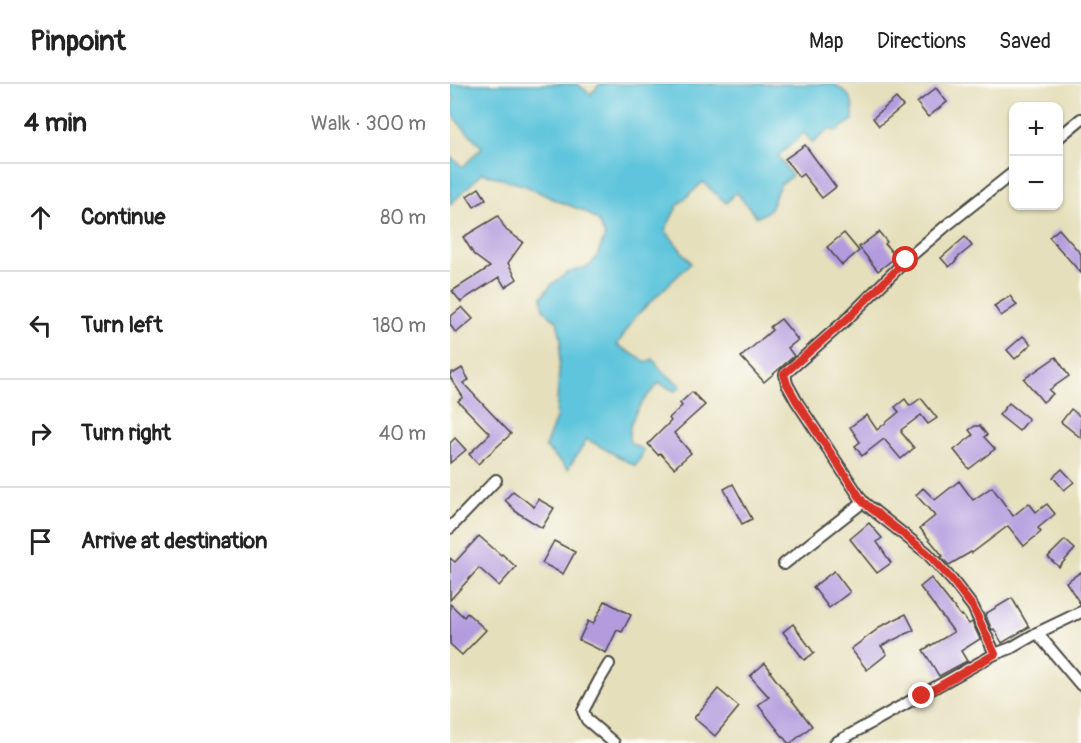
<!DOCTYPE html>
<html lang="en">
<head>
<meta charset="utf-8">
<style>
  body { margin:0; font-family:Pangolin,sans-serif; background:#f2f2f2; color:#222 }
  .controls { position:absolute; right:18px; top:18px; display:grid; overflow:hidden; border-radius:12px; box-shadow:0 2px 4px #0004 }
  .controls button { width:54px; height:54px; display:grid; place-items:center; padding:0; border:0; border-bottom:2px solid #e0e0e0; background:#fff; color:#222; font:30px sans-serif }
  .stop { position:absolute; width:18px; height:18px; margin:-14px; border:4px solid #d93025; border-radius:50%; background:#fff }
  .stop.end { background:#d93025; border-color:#fff; box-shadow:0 2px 6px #0008 }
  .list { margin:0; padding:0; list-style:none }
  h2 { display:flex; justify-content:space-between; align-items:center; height:78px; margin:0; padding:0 24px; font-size:26px }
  h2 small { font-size:20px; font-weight:400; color:#767676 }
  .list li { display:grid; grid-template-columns:39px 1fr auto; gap:18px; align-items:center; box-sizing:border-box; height:108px; padding:0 24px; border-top:2px solid #e0e0e0 }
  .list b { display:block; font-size:22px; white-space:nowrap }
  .list em { font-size:20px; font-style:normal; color:#767676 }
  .icon { flex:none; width:33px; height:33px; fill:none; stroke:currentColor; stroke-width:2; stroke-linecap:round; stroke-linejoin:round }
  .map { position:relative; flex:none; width:631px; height:659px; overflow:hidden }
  header { display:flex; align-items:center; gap:36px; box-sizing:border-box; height:84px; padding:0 30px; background:#fff; border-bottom:2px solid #e0e0e0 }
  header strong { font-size:28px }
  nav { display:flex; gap:33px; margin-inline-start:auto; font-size:21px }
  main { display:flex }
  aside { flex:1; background:#fff }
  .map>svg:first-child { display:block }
  .water { fill:#5ec5dc; stroke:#447884; stroke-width:1.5 }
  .building { fill:#b39bde }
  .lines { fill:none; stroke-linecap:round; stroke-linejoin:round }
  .street-casing { stroke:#474641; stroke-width:14 }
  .street { stroke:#fff; stroke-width:10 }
  .route { stroke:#d93025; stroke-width:8 }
</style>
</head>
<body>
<header>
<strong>Pinpoint</strong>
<nav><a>Map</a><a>Directions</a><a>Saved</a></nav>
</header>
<main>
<aside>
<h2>4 min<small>Walk · 300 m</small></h2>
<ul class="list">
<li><svg class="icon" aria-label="ahead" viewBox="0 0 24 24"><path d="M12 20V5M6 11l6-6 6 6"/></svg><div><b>Continue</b></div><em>80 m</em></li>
<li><svg class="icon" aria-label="left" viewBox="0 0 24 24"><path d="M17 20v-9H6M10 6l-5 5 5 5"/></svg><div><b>Turn left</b></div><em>180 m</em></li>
<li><svg class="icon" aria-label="right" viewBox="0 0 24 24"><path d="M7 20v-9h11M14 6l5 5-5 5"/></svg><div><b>Turn right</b></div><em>40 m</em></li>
<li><svg class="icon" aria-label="arrive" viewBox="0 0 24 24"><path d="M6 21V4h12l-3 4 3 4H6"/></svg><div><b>Arrive at destination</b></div></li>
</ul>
</aside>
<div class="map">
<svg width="631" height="659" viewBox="0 0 631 659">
  <rect width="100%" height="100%" fill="#fdfcf7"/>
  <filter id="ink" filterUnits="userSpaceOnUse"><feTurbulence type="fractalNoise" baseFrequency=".0167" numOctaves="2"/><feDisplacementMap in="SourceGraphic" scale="12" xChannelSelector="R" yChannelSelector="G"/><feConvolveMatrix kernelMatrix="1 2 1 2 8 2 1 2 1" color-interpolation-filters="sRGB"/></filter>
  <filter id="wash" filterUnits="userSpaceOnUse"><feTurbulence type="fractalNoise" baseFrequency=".008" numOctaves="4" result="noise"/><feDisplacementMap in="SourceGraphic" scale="24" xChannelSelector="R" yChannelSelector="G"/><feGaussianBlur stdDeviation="1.35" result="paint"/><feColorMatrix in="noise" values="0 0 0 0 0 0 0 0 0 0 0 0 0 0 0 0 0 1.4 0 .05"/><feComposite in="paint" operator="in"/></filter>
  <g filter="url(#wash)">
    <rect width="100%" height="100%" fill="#e5dfbb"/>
    <path class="water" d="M0 0H127L141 10 150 0H384C401 11 404 15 403 36L393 42 388 47 378 46 363 59 354 49 328 72 342 92C338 95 333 97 330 101 321 116 327 125 307 133L286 108 276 119 253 98 228 121 215 146 241 179 186 232 167 261 196 278 203 275 212 287 231 302 225 307 209 299C194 315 175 336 180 359L194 366 189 377 185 382 137 355 118 385 95 363 106 334 111 255 107 237 93 225 92 212 101 201 117 189 140 182 147 172 155 152 148 137 134 127 105 116 76 102 32 89 0 121V72L13 83 32 63 6 36 1 24 4 13 0 9Z"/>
    <g id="blocks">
      <g class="building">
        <path d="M486 4 497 18 478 33 467 19Z"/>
        <path d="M446 14 453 22 429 42 423 34Z"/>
        <path d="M355 61 386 103 372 114 353 90 349 93 335 75Z"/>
        <path d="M29 104 36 115 24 123 17 112Z"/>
        <path d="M48 132 56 146 73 158 58 179 67 195 55 203 49 193 19 212 11 218 2 207 40 183 24 171 13 153Z"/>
        <path d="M609 145 631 170V189L599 153Z"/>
        <path d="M429 148 437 158 435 160 446 173 428 187 409 163Z"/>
        <path d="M394 149 409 167 392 181 377 163Z"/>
        <path d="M515 153 522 162 506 175 507 176 499 183 491 174Z"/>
        <path d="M560 212 567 221 551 232 544 222Z"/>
        <path d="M12 223 23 235 6 249 0 241V233Z"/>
        <path d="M331 235 348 256 338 264 344 272 314 298 291 273 322 246 320 243Z"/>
        <path d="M573 252 581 260 565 275 557 266Z"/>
        <path d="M606 273 619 292 599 306 603 310 593 318 574 295Z"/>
        <path d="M12 284 19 296 13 299 61 350 28 380 19 370 40 350 8 317 13 313 0 293V290L3 288 4 289Z"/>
        <path d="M242 308 255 321 224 349 241 369 224 384 210 369 208 371 198 360 221 337 219 334 232 322 230 319Z"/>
        <path d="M471 314 487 334 478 340 471 331 451 346 452 347 451 348 464 364 451 375 434 355 412 372 405 362 410 358 400 343 417 331 427 346 449 328 445 323 455 315 460 322Z"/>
        <path d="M559 319 579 335 569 347 549 331Z"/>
        <path d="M621 325 631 333V354L611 338Z"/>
        <path d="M525 342H530L537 351 534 353 545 365 519 385 504 366 523 351 519 346Z"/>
        <path d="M5 354 16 366 0 379V359Z"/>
        <path d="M612 385 624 398 614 406 603 393Z"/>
        <path d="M509 397 523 416 542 403 563 432 579 419 586 428 597 420 605 430 588 444 591 448 574 462 558 442 522 469 521 468 499 481 491 473 493 472 470 444 485 432 466 411 473 404 485 416Z"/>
        <path d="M283 400 302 435 292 440 274 405Z"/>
        <path d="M63 407 84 423 88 415 104 424 92 444 65 427V426L55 416Z"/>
        <path d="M419 439 432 454 427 458 441 479 427 489 400 455Z"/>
        <path d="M29 452 51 471 52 470 66 483 49 502 29 484 0 516V474L5 478Z"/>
        <path d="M615 456 625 465 609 483 598 473Z"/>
        <path d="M104 457 125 468 113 490 92 479Z"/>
        <path d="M384 487 400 508 379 524 363 503Z"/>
        <path d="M631 488V521L616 498Z"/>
        <path d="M481 494 511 532 512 531 519 540 522 538 530 555 511 567 517 577 489 592 473 566 504 548 470 503Z"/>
        <path d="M562 514 579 543 552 559 544 545 542 546 535 530Z"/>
        <path d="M155 517 181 531 172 548 167 546 156 569 129 556 138 537 143 540Z"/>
        <path d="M0 520 14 533 17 529 36 546 12 571 0 560Z"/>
        <path d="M456 530 464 546 431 562 437 570 417 586 401 565 429 544V543Z"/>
        <path d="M343 540 364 569 354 576 333 548Z"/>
        <path d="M315 579 321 587 320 588 362 642 341 659H338L308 621 319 613 300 592Z"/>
        <path d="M268 605 289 623 265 652 244 634Z"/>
      </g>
    </g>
  </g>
  <g filter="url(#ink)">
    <use href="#blocks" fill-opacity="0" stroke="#474641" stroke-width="1.5"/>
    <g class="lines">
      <defs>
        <g id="street">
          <path d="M608 54 631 35"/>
          <path d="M0 444 46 396"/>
          <path d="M334 480 413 418"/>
          <path d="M587 549 631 601"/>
          <path d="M545 570 523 523 502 496 477 469 413 418 347 318 337 300 335 290 397 235 456 176 497 141 564 88"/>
          <path d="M159 580 150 595 133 627 137 636 164 659"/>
          <path d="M385 659 545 570 561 564 587 549 631 528"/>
        </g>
      </defs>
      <use href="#street" class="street-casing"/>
      <use href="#street" class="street"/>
    </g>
  </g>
  <g class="lines" filter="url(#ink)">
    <path class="route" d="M456 176 397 235 334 290 337 300 347 318 413 418 477 469 502 496 523 523 545 570 472 612"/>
  </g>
</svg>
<div class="controls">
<button>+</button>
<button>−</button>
</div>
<div class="stop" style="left:456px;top:176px"></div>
<div class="stop end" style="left:472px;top:612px"></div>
</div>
</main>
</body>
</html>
